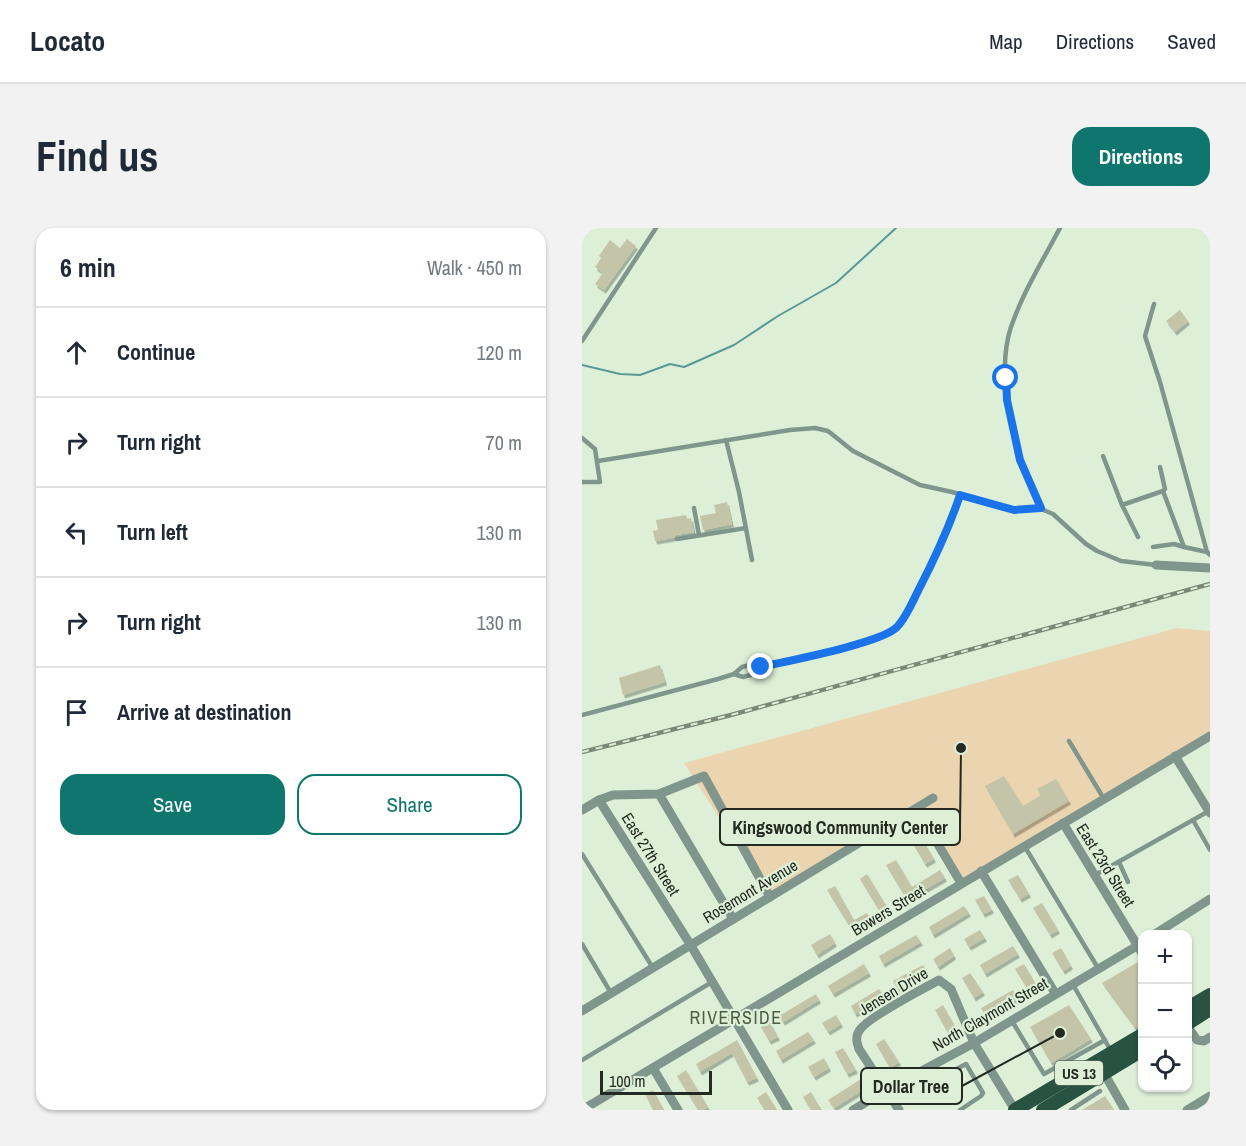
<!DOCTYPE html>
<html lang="en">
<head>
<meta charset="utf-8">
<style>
  body { margin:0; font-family:"Archivo Narrow",sans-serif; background:#f2f2f3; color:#1f2937 }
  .controls { position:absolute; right:18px; bottom:18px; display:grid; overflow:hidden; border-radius:12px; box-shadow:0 2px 4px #0004 }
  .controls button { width:54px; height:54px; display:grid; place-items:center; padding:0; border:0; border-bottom:2px solid #e0e1e3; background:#fff; color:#1f2937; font:30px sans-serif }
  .scale { position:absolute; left:18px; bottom:15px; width:112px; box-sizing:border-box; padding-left:6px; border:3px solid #232a21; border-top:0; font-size:16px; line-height:21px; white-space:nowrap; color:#232a21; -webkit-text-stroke:4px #ddf0d7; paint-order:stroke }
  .stop { position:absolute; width:18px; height:18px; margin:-14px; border:4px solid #1a73e8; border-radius:50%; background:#fff }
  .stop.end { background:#1a73e8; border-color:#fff; box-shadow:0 2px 6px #0008 }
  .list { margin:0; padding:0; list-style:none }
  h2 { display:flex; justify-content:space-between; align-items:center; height:78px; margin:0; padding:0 24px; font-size:26px }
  h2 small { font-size:20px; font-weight:400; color:#747a83 }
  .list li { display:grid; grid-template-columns:39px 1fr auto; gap:18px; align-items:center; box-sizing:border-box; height:90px; padding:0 24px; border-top:2px solid #e0e1e3 }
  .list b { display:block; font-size:22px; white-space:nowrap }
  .list em { font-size:20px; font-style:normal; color:#747a83 }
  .actions { display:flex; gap:12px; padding:18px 24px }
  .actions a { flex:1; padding:14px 0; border:2px solid #0f766e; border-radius:18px; text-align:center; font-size:21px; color:#0f766e }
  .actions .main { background:#0f766e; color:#fff }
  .icon { flex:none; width:33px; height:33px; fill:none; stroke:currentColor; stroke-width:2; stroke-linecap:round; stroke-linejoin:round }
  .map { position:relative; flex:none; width:628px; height:882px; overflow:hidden; border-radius:18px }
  header { display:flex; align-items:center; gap:36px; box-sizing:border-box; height:84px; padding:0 30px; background:#fff; border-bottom:2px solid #e0e1e3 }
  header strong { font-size:28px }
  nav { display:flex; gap:33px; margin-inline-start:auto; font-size:21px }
  .intro { display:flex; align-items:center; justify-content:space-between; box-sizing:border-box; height:144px; padding:0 36px }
  h1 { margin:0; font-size:42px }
  .button { padding:15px 27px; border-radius:18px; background:#0f766e; color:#fff; font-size:21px; font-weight:700 }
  main { display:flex; gap:36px; padding:0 36px }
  aside { flex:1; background:#fff; border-radius:18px; box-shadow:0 2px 4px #0004 }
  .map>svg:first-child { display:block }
  .green { fill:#ebd5b0 }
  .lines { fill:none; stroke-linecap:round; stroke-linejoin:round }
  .stream { stroke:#5a9898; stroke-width:2 }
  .building { fill:#c4c5a8; filter:url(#shadow) }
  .service { stroke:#80968c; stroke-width:4.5 }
  .minor { stroke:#80968c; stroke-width:9 }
  .primary { stroke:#285242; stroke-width:14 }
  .rail-casing { stroke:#7b8877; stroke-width:4.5 }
  .rail { stroke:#ddf0d7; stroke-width:2; stroke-dasharray:7; stroke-linecap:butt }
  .route { stroke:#1a73e8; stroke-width:8 }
  .labels { text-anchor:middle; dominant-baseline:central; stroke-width:4.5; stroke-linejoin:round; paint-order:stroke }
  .shield { fill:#ddf0d7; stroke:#5b6558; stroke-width:1.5 }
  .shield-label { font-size:15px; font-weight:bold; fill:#232a21 }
  .street-label { font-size:16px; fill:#232a21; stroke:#ddf0d7 }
  .neighbourhood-label { font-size:18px; letter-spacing:1.5px; fill:#4c5d47; stroke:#ddf0d7 }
  .leader { fill:none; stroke:#232a21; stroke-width:2 }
  .callout-dot { fill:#232a21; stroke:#ddf0d7; stroke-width:2 }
  .callout { fill:#ddf0d7; stroke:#232a21; stroke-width:2 }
  .callout-label { font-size:18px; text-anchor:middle; font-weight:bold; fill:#232a21 }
</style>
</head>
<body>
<header>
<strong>Locato</strong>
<nav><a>Map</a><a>Directions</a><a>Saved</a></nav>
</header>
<div class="intro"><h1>Find us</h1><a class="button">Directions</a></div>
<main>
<aside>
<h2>6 min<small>Walk · 450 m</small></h2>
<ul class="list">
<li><svg class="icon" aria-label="ahead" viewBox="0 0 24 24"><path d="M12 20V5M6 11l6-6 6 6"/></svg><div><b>Continue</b></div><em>120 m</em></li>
<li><svg class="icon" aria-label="right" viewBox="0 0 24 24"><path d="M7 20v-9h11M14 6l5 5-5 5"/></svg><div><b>Turn right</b></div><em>70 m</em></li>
<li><svg class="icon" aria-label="left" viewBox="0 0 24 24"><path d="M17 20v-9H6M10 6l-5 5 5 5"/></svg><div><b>Turn left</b></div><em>130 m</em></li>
<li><svg class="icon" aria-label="right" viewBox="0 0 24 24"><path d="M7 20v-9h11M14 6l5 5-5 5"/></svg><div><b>Turn right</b></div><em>130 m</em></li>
<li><svg class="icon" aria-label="arrive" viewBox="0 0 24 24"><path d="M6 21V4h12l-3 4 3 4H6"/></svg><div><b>Arrive at destination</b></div></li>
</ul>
<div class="actions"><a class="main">Save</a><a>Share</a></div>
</aside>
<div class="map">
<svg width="628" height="882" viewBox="0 0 628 882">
  <defs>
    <filter id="shadow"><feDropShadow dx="2" dy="3.5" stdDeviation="0" flood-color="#0004"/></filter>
  </defs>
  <rect width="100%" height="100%" fill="#ddf0d7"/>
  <path class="green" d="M595 400 628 403V505L382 653 337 580 188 669 102 535Z"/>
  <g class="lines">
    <path class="stream" d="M0 137 38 146 58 147 88 136 102 139 152 117 196 88 254 55 314 0"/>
  </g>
  <g class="building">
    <path d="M45 11 54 18 22 62 13 56 21 45 13 39 19 30 17 28 28 12 38 20Z"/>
    <path d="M598 82 606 93 593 104 584 93Z"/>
    <path d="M145 274 150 296 121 302 118 288 134 285 132 277Z"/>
    <path d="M104 287 105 291 109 290 112 304 94 307 91 310 73 313 71 303 76 302 74 292Z"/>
    <path d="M78 437 83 454 41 467 37 450Z"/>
    <path d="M422 548 441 578 459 567 455 561 474 551 487 573 431 606 403 558Z"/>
    <path d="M336 604 352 631 343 636 327 609Z"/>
    <path d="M314 632 330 659 358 642 363 650 325 672 304 637Z"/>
    <path d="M285 646 307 682 300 687 278 651Z"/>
    <path d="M436 647 447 666 438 671 426 652Z"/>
    <path d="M253 658 272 692 285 685 290 693 271 704 245 662Z"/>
    <path d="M402 668 410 682 401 686 393 672Z"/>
    <path d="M460 675 476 702 468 707 451 680Z"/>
    <path d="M382 678 387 685 351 707 347 699Z"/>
    <path d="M398 702 403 710 387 719 382 711Z"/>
    <path d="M248 706 253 715 235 727 229 717Z"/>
    <path d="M334 707 339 714 301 736 297 728Z"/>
    <path d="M431 718 436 726 403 746 398 737Z"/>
    <path d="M368 720 372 728 356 739 351 731Z"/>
    <path d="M479 720 489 738 481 743 470 725Z"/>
    <path d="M556 734 561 742V796L553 800 520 755Z"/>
    <path d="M282 736 287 745 251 766 246 758Z"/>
    <path d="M442 736 455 758 447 763 433 741Z"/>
    <path d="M341 737 345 744 316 761 311 753Z"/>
    <path d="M388 745 401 764 392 770 380 750Z"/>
    <path d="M297 761 302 769 273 786 269 778Z"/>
    <path d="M431 762 436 771 404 789 399 780Z"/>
    <path d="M234 766 237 772 201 794 197 788Z"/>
    <path d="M361 777 374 800 366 805 353 782Z"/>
    <path d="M487 777 509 811 469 835 448 799Z"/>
    <path d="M254 787 259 796 246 804 240 795Z"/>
    <path d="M188 794 196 809 187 813 179 799Z"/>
    <path d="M226 804 232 812 199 832 194 823Z"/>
    <path d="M302 811 317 834 308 840 294 816Z"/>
    <path d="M155 812 175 850 165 854 150 825 118 844 114 836Z"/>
    <path d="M261 820 274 842 265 846 253 824Z"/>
    <path d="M242 830 247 840 232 849 226 839Z"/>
    <path d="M104 842 126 879 121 882H116L95 848Z"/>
    <path d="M279 851 284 860 252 880 246 872Z"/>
    <path d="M71 862 82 882H71L63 866Z"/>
    <path d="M184 864 195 882H183L175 870Z"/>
    <path d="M229 864 234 873 240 882H229L221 869Z"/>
    <path d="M523 868 532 882H500Z"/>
  </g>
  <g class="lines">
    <g class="service">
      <path d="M572 76 563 108 578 154 625 324 628 327"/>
      <path d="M0 113 74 0"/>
      <path d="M0 210 13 221 18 254H0"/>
      <path d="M144 212 157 264 170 332"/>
      <path d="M521 228 540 277 581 263"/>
      <path d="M16 233 208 202 233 200 246 203 271 223 338 257 370 264 432 282 459 281 471 286 504 316 515 323 539 333 574 337"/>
      <path d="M578 239 583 261 581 263 602 319 625 324"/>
      <path d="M540 277 556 309"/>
      <path d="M112 280 117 307"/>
      <path d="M459 281C452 264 443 247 438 230 426 191 416 138 429 99 441 64 461 32 478 0"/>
      <path d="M95 311 164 300"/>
      <path d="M571 319 592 316 602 319"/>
      <path d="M152 446 161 449 176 445 179 439"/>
      <path d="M0 487 136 451 152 446 160 439 172 436 179 439 214 432 297 409 315 399 327 381 347 342 378 267"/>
      <path d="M487 513 522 571"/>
      <path d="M611 592 628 622"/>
      <path d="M443 619 516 740"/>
      <path d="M0 626 71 740"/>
      <path d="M537 634 546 654"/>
      <path d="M513 647 627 583"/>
      <path d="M0 716 29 765"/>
      <path d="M490 755 529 823"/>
      <path d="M430 793 462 846 523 812"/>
      <path d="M0 832 130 754"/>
      <path d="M336 845 346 856 384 836 401 865 399 868 378 882"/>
      <path d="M489 882 518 863"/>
    </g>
    <g class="minor">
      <path d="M574 337 628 340"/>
      <path d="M593 528 628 585"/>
      <path d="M77 566 151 691"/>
      <path d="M17 572 108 716 206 882"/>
      <path d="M335 581 379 655"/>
      <path d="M0 582 17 572 31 567 77 566 122 548 188 669"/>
      <path d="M481 595 560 725"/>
      <path d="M399 643 473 765"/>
      <path d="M573 706 628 671"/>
      <path d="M0 783 351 570"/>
      <path d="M606 799 615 812 622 813 628 809"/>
      <path d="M71 840 96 882"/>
      <path d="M522 845 543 882"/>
      <path d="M0 882 628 508"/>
      <path d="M271 882 304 862 392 815 560 715"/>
      <path d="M317 882 277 821C275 815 273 809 277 803 283 791 342 760 357 752L369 761 392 815 433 882"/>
      <path d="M605 882 628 868"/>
    </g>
    <g class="primary">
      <path d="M606 780 628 767"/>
      <path d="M606 795 628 781"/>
      <path d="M433 882 560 807"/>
      <path d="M461 882 560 822"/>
    </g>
    <defs>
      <path id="rail" d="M0 524 149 487 628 356"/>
    </defs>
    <use href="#rail" class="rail-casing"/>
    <use href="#rail" class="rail"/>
  </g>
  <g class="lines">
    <path class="route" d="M179 439C205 433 300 415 315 399 324 390 330 375 336 363 352 332 367 300 378 267L432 282 459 280 438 232 425 172 424 150"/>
  </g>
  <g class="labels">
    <rect class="shield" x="473" y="833" width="48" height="24" rx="4.5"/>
    <g class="shield-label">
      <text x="497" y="845">US 13</text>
    </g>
    <g class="street-label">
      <text transform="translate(69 626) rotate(58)">East 27th Street</text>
      <text transform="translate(524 637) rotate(58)">East 23rd Street</text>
      <text transform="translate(168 663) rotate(-31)">Rosemont Avenue</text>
      <text transform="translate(306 682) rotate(-31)">Bowers Street</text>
      <text transform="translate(311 763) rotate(-31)">Jensen Drive</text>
      <text transform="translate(408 786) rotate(-30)">North Claymont Street</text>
    </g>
    <g class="neighbourhood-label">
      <text x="154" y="789">RIVERSIDE</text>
    </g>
  </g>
  <path class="leader" d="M379 520L378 599M478 805L380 858"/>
  <g class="callout-dot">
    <circle cx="379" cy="520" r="6"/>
    <circle cx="478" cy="805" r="6"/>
  </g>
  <g class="callout">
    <rect x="138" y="581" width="240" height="36" rx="6"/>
    <rect x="279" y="840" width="101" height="36" rx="6"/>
  </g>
  <g class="callout-label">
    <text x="258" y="606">Kingswood Community Center</text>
    <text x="329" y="865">Dollar Tree</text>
  </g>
</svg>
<div class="controls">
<button>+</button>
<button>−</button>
<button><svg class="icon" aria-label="locate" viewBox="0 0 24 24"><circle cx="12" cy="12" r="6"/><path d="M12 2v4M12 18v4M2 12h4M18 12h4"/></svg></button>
</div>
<div class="scale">100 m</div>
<div class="stop" style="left:424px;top:150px"></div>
<div class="stop end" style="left:179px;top:439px"></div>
</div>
</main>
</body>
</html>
